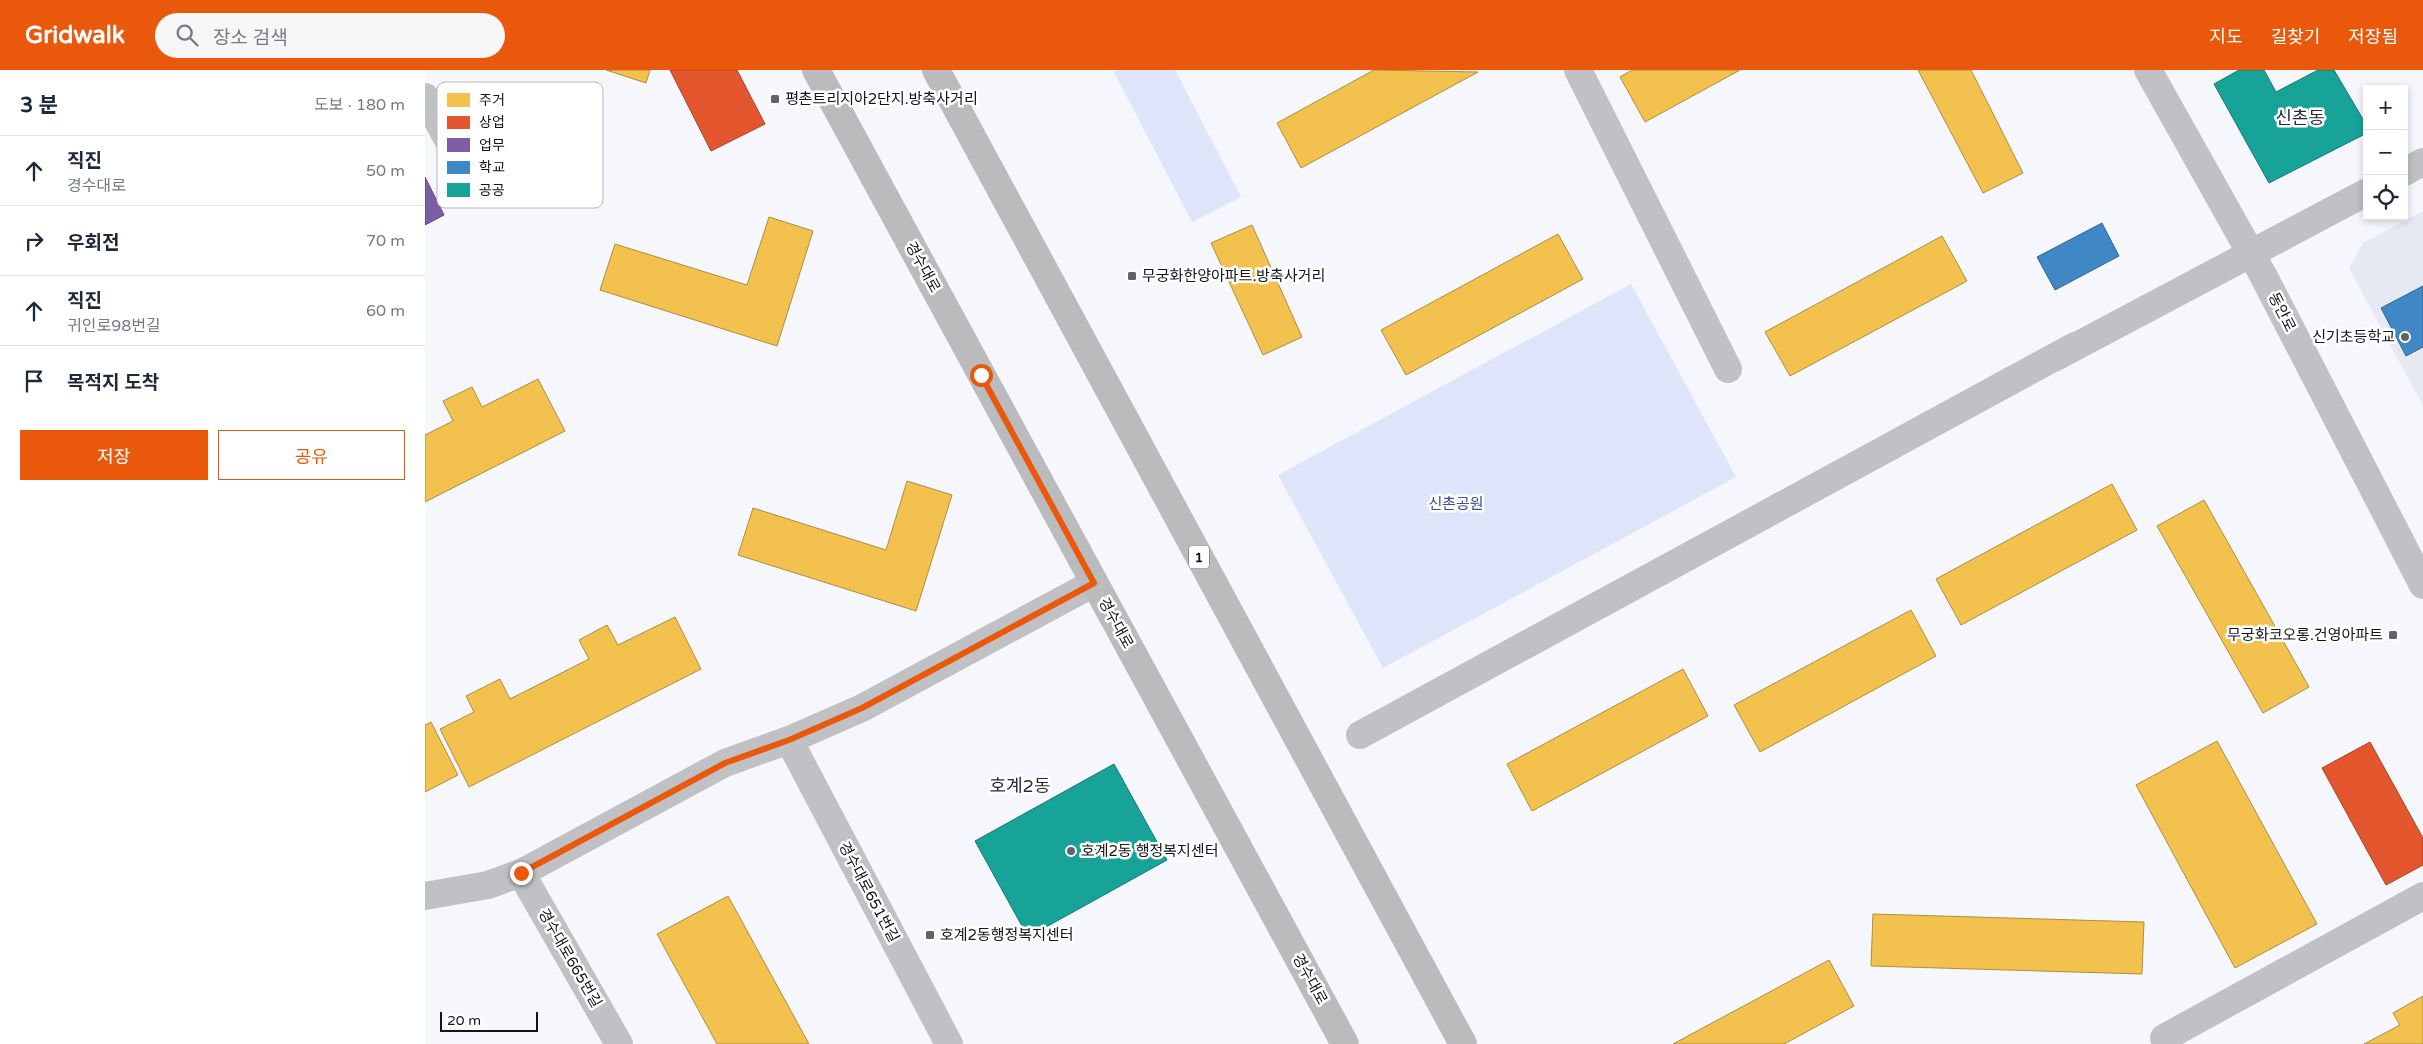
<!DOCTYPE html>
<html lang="ko">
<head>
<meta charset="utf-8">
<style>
  body { margin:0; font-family:"Varela Round","Noto Sans KR",sans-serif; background:#f6f6f7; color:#1f2937 }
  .controls { position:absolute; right:15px; top:15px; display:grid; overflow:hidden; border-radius:0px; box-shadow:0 2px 8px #0003 }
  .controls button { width:45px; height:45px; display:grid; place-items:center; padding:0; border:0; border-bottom:1px solid #e0e1e3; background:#fff; color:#1f2937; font:25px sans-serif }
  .scale { position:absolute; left:15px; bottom:12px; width:98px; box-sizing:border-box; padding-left:5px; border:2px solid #121418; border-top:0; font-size:14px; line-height:18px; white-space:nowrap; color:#121418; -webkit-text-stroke:4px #fff; paint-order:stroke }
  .stop { position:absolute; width:15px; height:15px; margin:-11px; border:4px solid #ea580c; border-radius:50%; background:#fff }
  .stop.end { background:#ea580c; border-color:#fff; box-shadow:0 1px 5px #0008 }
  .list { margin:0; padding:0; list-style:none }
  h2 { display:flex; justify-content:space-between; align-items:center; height:65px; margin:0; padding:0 20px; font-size:21px }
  h2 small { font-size:16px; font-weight:400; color:#747a83 }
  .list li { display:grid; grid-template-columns:32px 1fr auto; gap:15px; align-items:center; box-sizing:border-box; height:70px; padding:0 20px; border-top:1px solid #e0e1e3 }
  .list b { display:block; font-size:19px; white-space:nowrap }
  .list p { margin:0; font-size:16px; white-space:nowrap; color:#747a83 }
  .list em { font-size:16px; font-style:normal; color:#747a83 }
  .actions { display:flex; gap:10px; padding:15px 20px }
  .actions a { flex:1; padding:11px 0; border:1px solid #ea580c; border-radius:0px; text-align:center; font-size:18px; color:#ea580c }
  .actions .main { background:#ea580c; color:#fff }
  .icon { flex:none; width:28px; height:28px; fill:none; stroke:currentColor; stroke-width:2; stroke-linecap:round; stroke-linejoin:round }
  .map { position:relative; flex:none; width:1998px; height:974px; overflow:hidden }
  header { display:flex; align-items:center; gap:30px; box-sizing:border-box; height:70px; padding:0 25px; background:#ea580c; color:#fff }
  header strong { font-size:24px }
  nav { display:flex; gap:28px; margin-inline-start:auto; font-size:18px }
  .search { width:350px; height:45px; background:#f6f6f7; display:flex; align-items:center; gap:12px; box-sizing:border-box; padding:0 18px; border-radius:28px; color:#747a83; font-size:19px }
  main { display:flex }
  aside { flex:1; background:#fff }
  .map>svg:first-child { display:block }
  .built { fill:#e5e9f4 }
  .green { fill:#dee5fa }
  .homes { fill:#f2c14e; stroke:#af8d3e }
  .shops { fill:#e4572e; stroke:#a54327 }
  .offices { fill:#7b5ea7; stroke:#5c487c }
  .schools { fill:#3f88c5; stroke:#326591 }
  .public { fill:#17a398; stroke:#167872 }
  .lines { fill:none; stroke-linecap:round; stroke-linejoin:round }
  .minor { stroke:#c0c1c4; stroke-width:28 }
  .major { stroke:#b9bbbd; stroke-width:28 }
  .minor-bridge { stroke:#c0c1c4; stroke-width:28 }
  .route { stroke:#ea580c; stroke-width:6 }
  .poi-dot { fill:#616368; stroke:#fff; stroke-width:2 }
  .labels { text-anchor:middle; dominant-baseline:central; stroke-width:5; stroke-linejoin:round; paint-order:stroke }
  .shield { fill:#fff; stroke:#595a5d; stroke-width:1 }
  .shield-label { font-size:14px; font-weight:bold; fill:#121418 }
  .poi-label { font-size:15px; fill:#121418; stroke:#fff; text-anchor:start }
  .street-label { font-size:15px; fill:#121418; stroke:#fff }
  .park-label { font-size:15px; fill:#3c5095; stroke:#fff }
  .quarter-label { font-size:18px; fill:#282b34; stroke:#fff }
  .key { fill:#fff; stroke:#b8b8ba; stroke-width:1 }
  .key-label { font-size:14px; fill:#121418 }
</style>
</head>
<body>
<header>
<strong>Gridwalk</strong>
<div class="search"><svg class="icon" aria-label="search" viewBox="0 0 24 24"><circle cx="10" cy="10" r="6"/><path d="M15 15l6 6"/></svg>장소 검색</div>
<nav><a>지도</a><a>길찾기</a><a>저장됨</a></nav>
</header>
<main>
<aside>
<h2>3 분<small>도보 · 180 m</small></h2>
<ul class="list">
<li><svg class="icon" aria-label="ahead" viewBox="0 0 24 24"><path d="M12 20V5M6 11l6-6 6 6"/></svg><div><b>직진</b><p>경수대로</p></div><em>50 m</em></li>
<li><svg class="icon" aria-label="right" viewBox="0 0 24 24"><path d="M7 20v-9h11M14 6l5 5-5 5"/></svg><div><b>우회전</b></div><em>70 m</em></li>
<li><svg class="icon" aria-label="ahead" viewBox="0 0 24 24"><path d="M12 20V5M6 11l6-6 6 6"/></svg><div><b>직진</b><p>귀인로98번길</p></div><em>60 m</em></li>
<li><svg class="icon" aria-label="arrive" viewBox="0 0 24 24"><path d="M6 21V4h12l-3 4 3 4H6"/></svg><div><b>목적지 도착</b></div></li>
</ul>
<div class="actions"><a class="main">저장</a><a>공유</a></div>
</aside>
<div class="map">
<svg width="1998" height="974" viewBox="0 0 1998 974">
  <rect width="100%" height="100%" fill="#f5f7fc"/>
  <path class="built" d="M1998 141V336L1924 198 1938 173Z"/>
  <g class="green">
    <path d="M692 0H750L816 127 767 152 689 2Z"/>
    <path d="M1206 214 1311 407 958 598 853 405Z"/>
  </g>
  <g class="homes">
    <path d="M181 0H225L221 13Z"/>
    <path d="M949 0 1053 2 876 98 852 53Z"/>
    <path d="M1207 0H1315L1220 52 1195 7Z"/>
    <path d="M1493 0H1546L1598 103 1558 123Z"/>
    <path d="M344 147 388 161 352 276 175 220 190 174 322 215Z"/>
    <path d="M827 155 877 267 838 285 786 173Z"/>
    <path d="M1133 164 1158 209 981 305 956 260Z"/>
    <path d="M1517 166 1542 211 1365 306 1340 262Z"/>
    <path d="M113 309 140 361 0 432V365L28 351 18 331 47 317 57 337Z"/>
    <path d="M482 411 527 425 491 541 313 485 328 438 461 480Z"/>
    <path d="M1687 414 1712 460 1536 555 1511 509Z"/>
    <path d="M1779 430 1884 617 1838 643 1732 456Z"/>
    <path d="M1486 540 1511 586 1335 682 1309 635Z"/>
    <path d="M250 547 276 599 44 717 15 659 49 642 41 626 75 609 85 629 164 589 154 570 182 555 193 575Z"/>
    <path d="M1258 599 1283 646 1107 741 1082 694Z"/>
    <path d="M6 652 33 705 0 722V655Z"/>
    <path d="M1792 671 1892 854 1810 898 1711 715Z"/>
    <path d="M303 826 384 974H292L232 864Z"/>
    <path d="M1448 844 1719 852 1717 904 1446 896Z"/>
    <path d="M1404 890 1429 936 1359 974H1248Z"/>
    <path d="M1998 926V974H1939L1975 955 1968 943Z"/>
  </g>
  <g class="shops">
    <path d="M245 0H312L340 54 286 81Z"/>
    <path d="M1945 672 1998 768V795L1961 815 1897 698Z"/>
  </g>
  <path class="offices" d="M0 107 19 145 0 155Z"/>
  <g class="schools">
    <path d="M1677 153 1694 186 1630 220 1612 187Z"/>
    <path d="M1998 216V277L1981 286 1956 238Z"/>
  </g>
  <g class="public">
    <path d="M1814 0H1839L1851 22 1893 0H1909L1942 56V63L1844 113 1789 14Z"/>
    <path d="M689 694 742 790 603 867 550 771Z"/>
  </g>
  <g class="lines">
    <g class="minor">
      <path d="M1153 0 1303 299"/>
      <path d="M1723 0 1838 205 1998 515"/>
      <path d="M0 27 51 122 134 77"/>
      <path d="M1979 102 1998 92"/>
      <path d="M935 665 1650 276"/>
      <path d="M364 670 524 974"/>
      <path d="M96 803 194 974"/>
      <path d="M0 826 63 815 96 803 300 693 364 670 437 638 669 513"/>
      <path d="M1742 974 1739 968 1998 826"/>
    </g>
    <g class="major">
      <path d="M391 0 920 974"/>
      <path d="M511 0 1038 974"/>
    </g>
    <path class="minor-bridge" d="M1629 288 1942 122"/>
  </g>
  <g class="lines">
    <path class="route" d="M96 803 300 693 364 670 437 638 669 513 556 305"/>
  </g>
  <g class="poi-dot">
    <rect x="345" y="24" width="10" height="10" rx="2.5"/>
    <rect x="702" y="201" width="10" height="10" rx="2.5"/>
    <circle cx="1980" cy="267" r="5"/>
    <rect x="1963" y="560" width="10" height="10" rx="2.5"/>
    <circle cx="646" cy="781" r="5"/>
    <rect x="500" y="860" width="10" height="10" rx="2.5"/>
  </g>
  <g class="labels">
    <rect class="shield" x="764" y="475.5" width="20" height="23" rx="4"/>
    <g class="shield-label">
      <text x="774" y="487">1</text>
    </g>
    <g class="poi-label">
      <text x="360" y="29">평촌트리지아2단지.방축사거리</text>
      <text x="717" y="206">무궁화한양아파트.방축사거리</text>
      <text x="1970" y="267" text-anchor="end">신기초등학교</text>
      <text x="1958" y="565" text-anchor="end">무궁화코오롱.건영아파트</text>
      <text x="656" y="781">호계2동 행정복지센터</text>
      <text x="515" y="865">호계2동행정복지센터</text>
    </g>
    <g class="street-label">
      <text transform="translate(498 197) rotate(61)">경수대로</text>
      <text transform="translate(1857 242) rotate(63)">동안로</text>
      <text transform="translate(691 553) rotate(61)">경수대로</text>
      <text transform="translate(444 822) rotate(62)">경수대로651번길</text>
      <text transform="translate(145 888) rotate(60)">경수대로665번길</text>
      <text transform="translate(885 909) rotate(61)">경수대로</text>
    </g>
    <g class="park-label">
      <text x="1031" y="434">신촌공원</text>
    </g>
    <g class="quarter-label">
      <text x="1875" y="48">신촌동</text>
      <text x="595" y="716">호계2동</text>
    </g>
  </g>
  <rect x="12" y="12" width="166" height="126" rx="8" class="key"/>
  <rect x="22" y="23" width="23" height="14" fill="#f2c14e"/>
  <rect x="22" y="46" width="23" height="13" fill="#e4572e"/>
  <rect x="22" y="68" width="23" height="14" fill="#7b5ea7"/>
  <rect x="22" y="91" width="23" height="13" fill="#3f88c5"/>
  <rect x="22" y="113" width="23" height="14" fill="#17a398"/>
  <g class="key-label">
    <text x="54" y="35">주거</text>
    <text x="54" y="57">상업</text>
    <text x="54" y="80">업무</text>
    <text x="54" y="102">학교</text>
    <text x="54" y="125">공공</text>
  </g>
</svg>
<div class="controls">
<button>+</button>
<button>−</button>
<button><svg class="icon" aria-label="locate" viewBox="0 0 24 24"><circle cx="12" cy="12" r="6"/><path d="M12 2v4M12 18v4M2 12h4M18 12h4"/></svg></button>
</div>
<div class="scale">20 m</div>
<div class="stop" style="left:556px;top:305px"></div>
<div class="stop end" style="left:96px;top:803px"></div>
</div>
</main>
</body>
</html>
